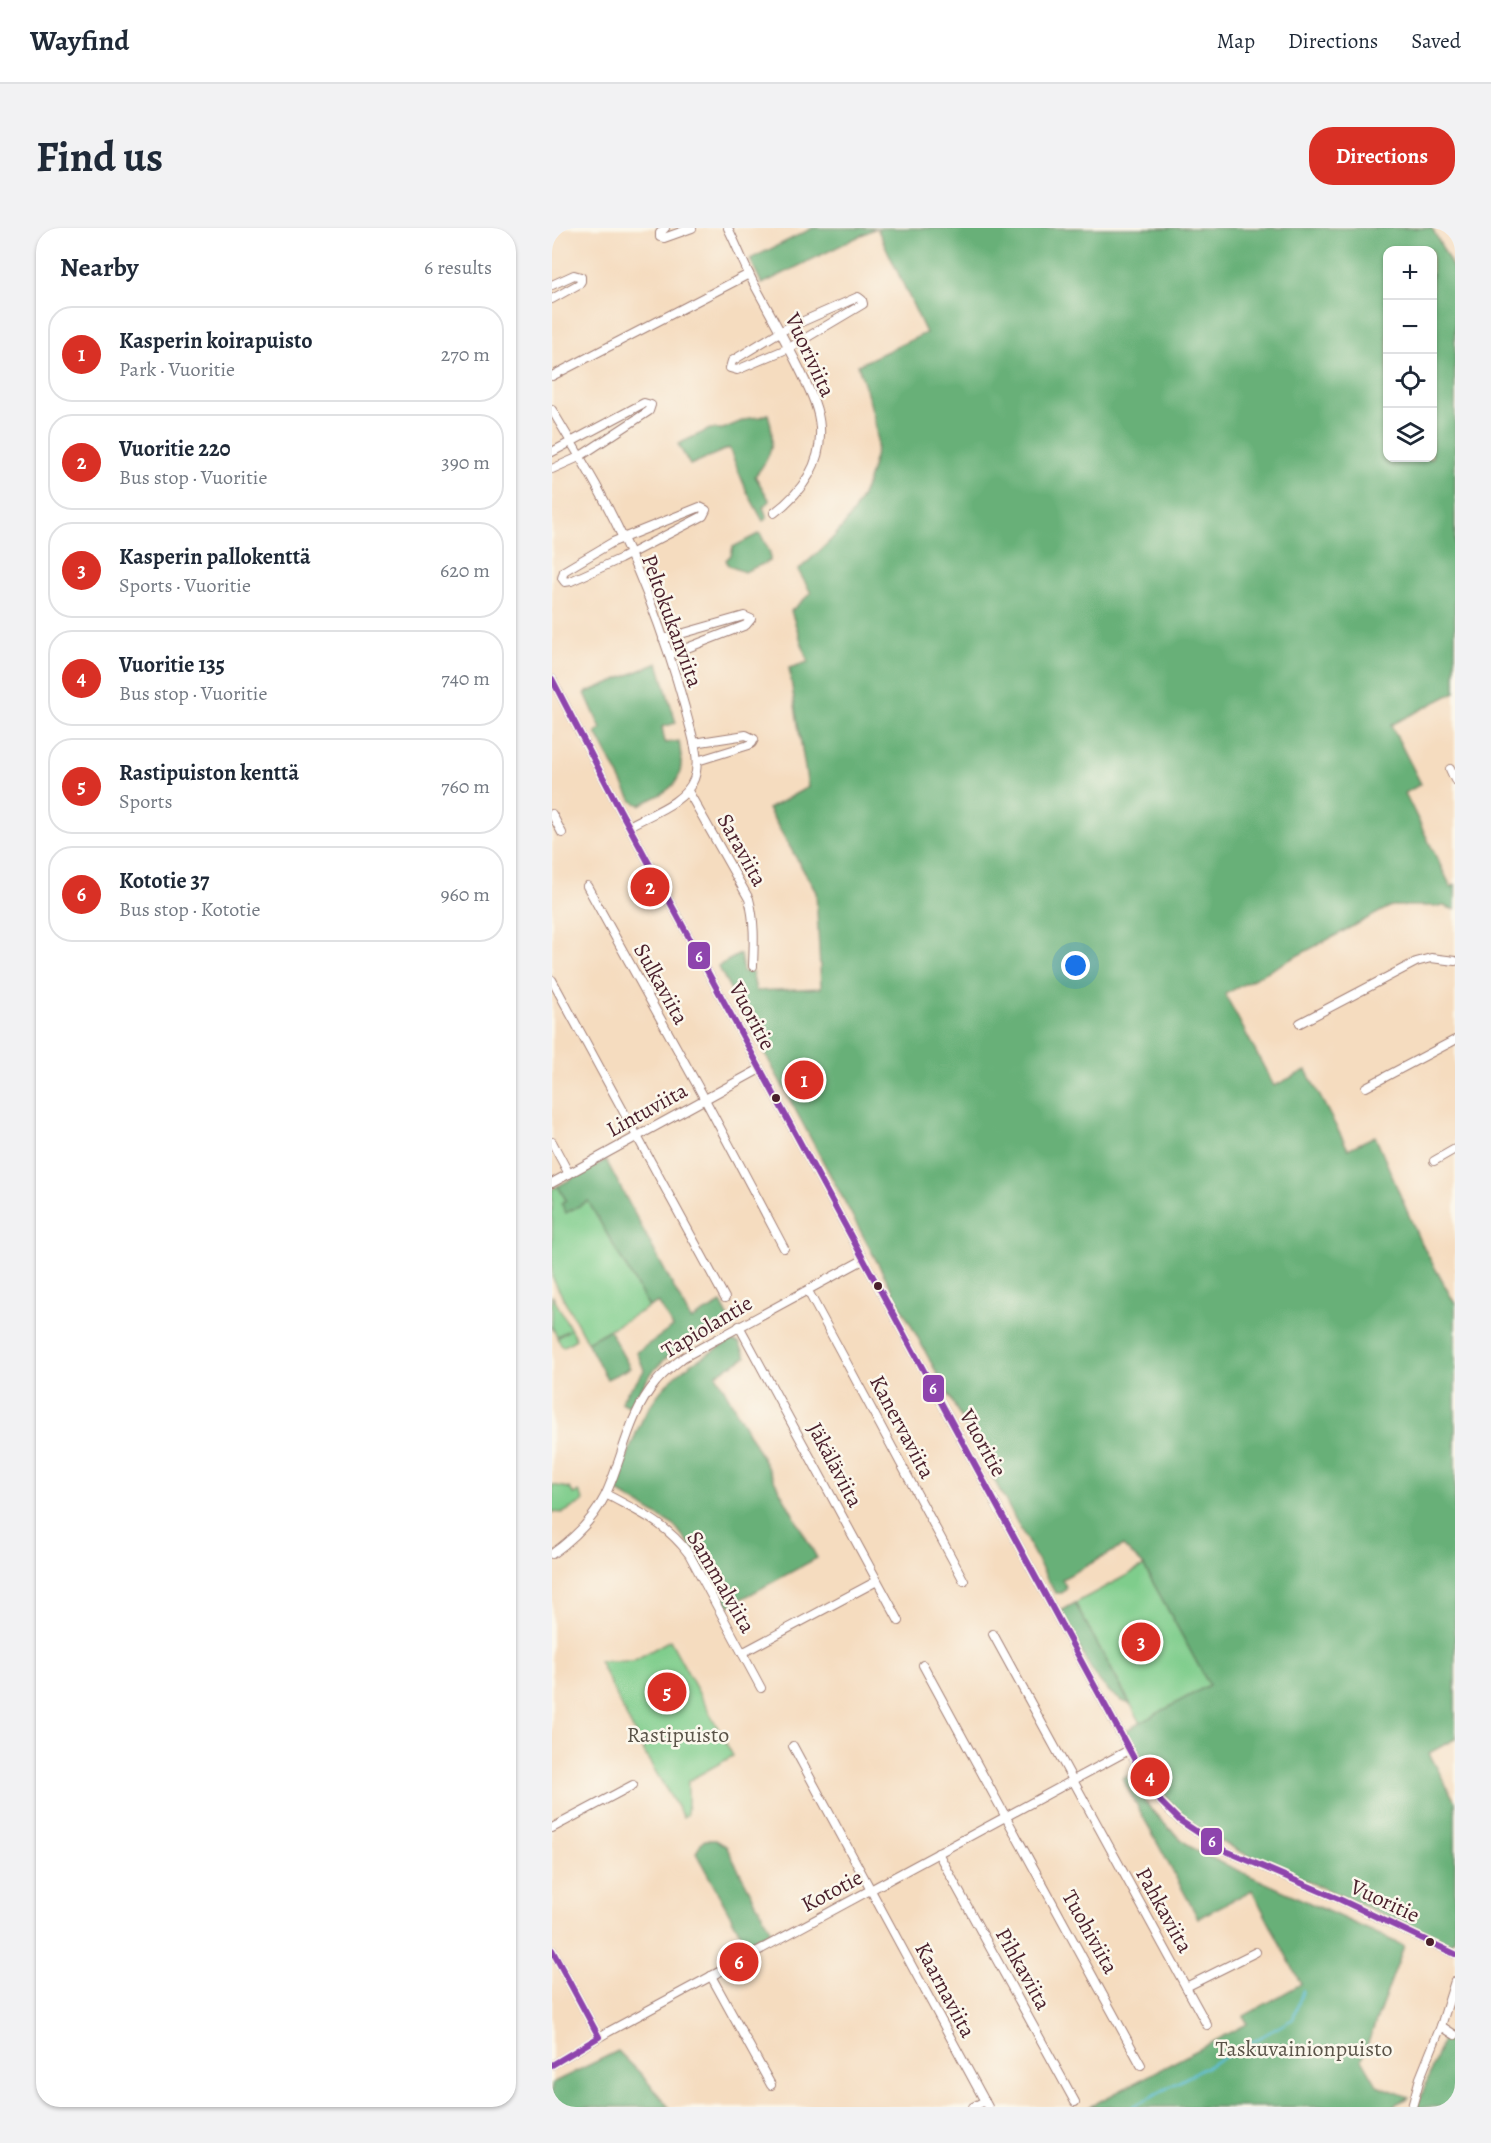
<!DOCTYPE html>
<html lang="en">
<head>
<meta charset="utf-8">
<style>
  body { margin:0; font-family:Alegreya,serif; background:#f2f2f3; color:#1f2937 }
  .controls { position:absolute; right:18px; top:18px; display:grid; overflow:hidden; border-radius:12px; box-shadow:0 2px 4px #0004 }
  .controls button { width:54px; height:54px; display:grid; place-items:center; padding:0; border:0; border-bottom:2px solid #e0e1e3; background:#fff; color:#1f2937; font:30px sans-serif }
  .you { position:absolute; left:524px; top:738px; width:21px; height:21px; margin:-15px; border:4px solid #fff; border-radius:50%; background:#1a73e8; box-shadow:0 0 0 9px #1a73e833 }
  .badge { display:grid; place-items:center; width:39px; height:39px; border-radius:50%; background:#d93025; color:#fff; font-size:20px; font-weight:700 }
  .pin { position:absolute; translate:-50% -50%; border:3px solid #fff; box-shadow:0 2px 6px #0006 }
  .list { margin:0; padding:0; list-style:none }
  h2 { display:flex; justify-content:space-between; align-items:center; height:78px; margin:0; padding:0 24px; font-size:26px }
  h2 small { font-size:20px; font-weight:400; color:#747a83 }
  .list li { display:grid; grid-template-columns:39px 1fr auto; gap:18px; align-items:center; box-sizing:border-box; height:96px; margin:0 12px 12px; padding:0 12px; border:2px solid #e0e1e3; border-radius:24px }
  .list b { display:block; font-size:22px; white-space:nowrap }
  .list p { margin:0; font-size:20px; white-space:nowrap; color:#747a83 }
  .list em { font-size:20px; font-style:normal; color:#747a83 }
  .icon { flex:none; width:33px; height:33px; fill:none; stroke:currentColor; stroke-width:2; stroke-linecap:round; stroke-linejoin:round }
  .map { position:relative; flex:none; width:903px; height:1879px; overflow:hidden; border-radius:24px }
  header { display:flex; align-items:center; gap:36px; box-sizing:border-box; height:84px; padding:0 30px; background:#fff; border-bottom:2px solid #e0e1e3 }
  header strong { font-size:28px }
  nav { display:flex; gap:33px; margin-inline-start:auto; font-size:21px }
  .intro { display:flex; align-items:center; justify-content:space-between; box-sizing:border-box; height:144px; padding:0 36px }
  h1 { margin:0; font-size:42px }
  .button { padding:15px 27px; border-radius:24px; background:#d93025; color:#fff; font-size:21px; font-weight:700 }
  main { display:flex; gap:36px; padding:0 36px }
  aside { flex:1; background:#fff; border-radius:24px; box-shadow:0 2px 4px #0004 }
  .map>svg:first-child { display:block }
  .green { fill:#7fcd8c; stroke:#64765c; stroke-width:1.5 }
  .forest { fill:#67b078; stroke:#586852; stroke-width:1.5; fill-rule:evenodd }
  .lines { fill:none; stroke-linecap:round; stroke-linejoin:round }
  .stream { stroke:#5ebfdc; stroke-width:2 }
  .minor-casing { stroke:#a07e75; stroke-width:10 }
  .minor { stroke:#fff; stroke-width:8 }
  .bus-1-casing { stroke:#fbf7ec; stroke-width:10 }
  .bus-1 { stroke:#8e44ad; stroke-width:6 }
  .bus-dot { fill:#4a1f2b; stroke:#fbf7ec; stroke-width:2 }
  .labels { text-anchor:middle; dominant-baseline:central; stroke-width:5; stroke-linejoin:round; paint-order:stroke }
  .street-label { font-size:22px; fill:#4a1f2b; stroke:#fbf7ec }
  .park-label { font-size:22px; fill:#5a5348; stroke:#fbf7ec }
  .line-badge { stroke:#fbf7ec; stroke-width:2 }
  .badge-label { font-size:16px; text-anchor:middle; font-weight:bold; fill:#fff }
</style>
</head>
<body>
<header>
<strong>Wayfind</strong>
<nav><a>Map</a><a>Directions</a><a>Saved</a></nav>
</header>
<div class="intro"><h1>Find us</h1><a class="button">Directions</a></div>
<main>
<aside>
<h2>Nearby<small>6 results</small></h2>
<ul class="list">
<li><span class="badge">1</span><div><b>Kasperin koirapuisto</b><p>Park · Vuoritie</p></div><em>270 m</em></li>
<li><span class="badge">2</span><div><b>Vuoritie 220</b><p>Bus stop · Vuoritie</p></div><em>390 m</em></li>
<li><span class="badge">3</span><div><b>Kasperin pallokenttä</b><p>Sports · Vuoritie</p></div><em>620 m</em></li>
<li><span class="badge">4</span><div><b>Vuoritie 135</b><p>Bus stop · Vuoritie</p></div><em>740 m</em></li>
<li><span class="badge">5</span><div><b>Rastipuiston kenttä</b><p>Sports</p></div><em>760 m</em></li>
<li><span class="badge">6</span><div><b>Kototie 37</b><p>Bus stop · Kototie</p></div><em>960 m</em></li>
</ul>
</aside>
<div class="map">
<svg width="903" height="1879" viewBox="0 0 903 1879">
  <rect width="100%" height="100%" fill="#fbf7ec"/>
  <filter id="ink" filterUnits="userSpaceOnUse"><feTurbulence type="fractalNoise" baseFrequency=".0167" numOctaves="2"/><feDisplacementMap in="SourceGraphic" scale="12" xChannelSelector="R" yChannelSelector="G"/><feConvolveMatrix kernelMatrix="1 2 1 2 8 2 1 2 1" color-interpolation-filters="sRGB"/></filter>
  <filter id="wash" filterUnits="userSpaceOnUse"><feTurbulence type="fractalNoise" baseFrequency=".008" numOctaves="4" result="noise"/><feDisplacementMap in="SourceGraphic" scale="24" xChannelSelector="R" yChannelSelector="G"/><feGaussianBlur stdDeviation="1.35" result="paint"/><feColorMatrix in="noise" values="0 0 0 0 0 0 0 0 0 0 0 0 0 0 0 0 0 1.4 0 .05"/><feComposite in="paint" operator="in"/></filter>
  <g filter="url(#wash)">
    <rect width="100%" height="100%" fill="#f5dcbf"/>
    <g class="green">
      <path d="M6 958 14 972 36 973 97 1079 35 1114 0 1049V961Z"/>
      <path d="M0 1067 24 1111 11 1119 5 1110 17 1102 5 1108 0 1099Z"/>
      <path d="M0 1257 17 1260 22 1266 27 1264 32 1273 11 1285 0 1284Z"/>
      <path d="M592 1338 657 1457 589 1495 523 1375Z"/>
      <path d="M118 1412 181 1528 136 1553C135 1565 138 1578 134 1587L131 1589 94 1528 47 1433H81Z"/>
    </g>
    <g class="forest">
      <path d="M261 0H324L210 56 198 31Z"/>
      <path d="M325 0H880L903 44V464L839 497 869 556 853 565 899 659 903 657V682L892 678H839L673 766 722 858 754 842 796 921 823 908 867 1011 903 1076V1511L877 1525 903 1574V1710L898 1716 689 1624 653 1605 633 1590 616 1571 598 1548 573 1503 657 1457 592 1338 571 1318 510 1351 515 1360 510 1365H503L166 738 188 726 191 744H200L204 763 269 760 264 664 216 581 256 559 237 440 256 434 239 383 259 365 246 342C282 312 308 286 320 240 321 233 325 225 325 217 326 194 313 159 306 137L374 105ZM836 22H880V230H836Z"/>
      <path d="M216 186C224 212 221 227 203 248L218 273 211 279 215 290 211 293 195 264 177 220 138 237 126 216 158 201H171L197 190 209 189Z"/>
      <path d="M208 305 218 325V333L192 344 177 338 174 332 179 327 181 319Z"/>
      <path d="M106 435 124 495 110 499 113 515 127 513C134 555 124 559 88 577L80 573 44 505 49 501 33 465Z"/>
      <path d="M54 932 139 1092 169 1075 179 1094 115 1129 101 1143 77 1178 69 1174C74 1162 86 1155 92 1142L85 1124 121 1099 106 1074 97 1079 36 973 14 985 9 975 14 972 6 958Z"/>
      <path d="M57 1102 78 1140 55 1151 35 1114Z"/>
      <path d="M179 1113 187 1115 194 1129 164 1146 265 1330 173 1380 143 1324 123 1298 64 1263C79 1217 91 1171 132 1141 146 1130 164 1122 179 1113Z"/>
      <path d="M523 1375 578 1476C544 1466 525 1413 509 1383Z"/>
      <path d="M576 1548C595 1580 616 1603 646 1624L852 1718 810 1831 825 1857 857 1869 842 1877V1879H537L695 1796 692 1788 749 1756 700 1662 646 1690 570 1550Z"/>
      <path d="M153 1612H164L174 1618 219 1703 194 1716 144 1625 149 1615Z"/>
      <path d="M893 1806 903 1812V1879H865Z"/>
      <path d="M66 1823 87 1844 117 1879H0V1855Z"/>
    </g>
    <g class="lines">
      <g class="stream">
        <path d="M689 1820 741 1791 751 1762"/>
        <path d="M580 1879 682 1824"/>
      </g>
    </g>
  </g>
  <g filter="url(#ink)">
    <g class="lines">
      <defs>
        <g id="minor">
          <path d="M113 0 108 5V9L112 10 140 0"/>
          <path d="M176 0C185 18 192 37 201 54 217 84 234 113 249 144 257 161 267 180 268 200 270 236 250 264 222 285"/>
          <path d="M0 57 22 47 29 49V53L27 56 0 71"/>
          <path d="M306 69 310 72 311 76 237 120 185 142 178 140 180 133 229 103Z"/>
          <path d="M0 148 197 46"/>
          <path d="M0 182C15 207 30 232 44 257 82 326 112 404 133 480 138 502 150 530 142 551 133 575 98 586 77 598"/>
          <path d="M0 224 92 175 99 177 97 183 27 229 0 241"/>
          <path d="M148 279 154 282 151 288 68 331 19 353 13 354 10 350 12 343 61 314Z"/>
          <path d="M111 411 192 388 199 391 194 397 117 427"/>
          <path d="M0 451 68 582 592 1549 609 1574 627 1592 674 1623 789 1672 903 1726"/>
          <path d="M142 515 194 507 202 511 200 515 197 517 145 533"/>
          <path d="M898 541 903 552"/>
          <path d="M136 563 197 671C203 694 202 714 201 738"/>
          <path d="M0 586 10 605"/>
          <path d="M35 658 149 864 232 1020"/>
          <path d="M0 752 173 1070"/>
          <path d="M748 795 864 734 879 730 903 733"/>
          <path d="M814 859 903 812"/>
          <path d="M0 914 17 946"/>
          <path d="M882 933 903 921"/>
          <path d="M0 955 208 841"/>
          <path d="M256 1063 412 1353"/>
          <path d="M187 1098 347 1393"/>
          <path d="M54 1266C88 1285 113 1294 137 1326L209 1460"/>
          <path d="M0 1326C21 1311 41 1292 53 1268 71 1230 76 1187 104 1154 112 1144 122 1137 132 1129L311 1032"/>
          <path d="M441 1406 634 1759 704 1724"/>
          <path d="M190 1425 325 1353"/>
          <path d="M371 1437 589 1837"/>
          <path d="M241 1518 436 1879"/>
          <path d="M0 1600 81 1557"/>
          <path d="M386 1625 523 1874"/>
          <path d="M0 1722 47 1809"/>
          <path d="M159 1748 219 1857"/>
          <path d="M634 1759 655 1797"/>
          <path d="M889 1798 903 1807"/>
          <path d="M0 1837 56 1804 577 1522"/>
          <path d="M421 1879 433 1873"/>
          <path d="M860 1879 868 1850 889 1798 903 1753"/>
        </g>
      </defs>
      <use href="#minor" class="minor-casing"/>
      <use href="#minor" class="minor"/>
      <defs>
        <g id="bus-1">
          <path d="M0 451 68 582 592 1549 609 1574 627 1592 674 1623 789 1672 903 1726"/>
          <path d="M0 1722 47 1809 0 1837"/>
        </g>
      </defs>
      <use href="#bus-1" class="bus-1-casing"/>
      <use href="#bus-1" class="bus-1"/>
    </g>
  </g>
  <g class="bus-dot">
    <circle cx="224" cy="870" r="5"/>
    <circle cx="326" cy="1058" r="5"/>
    <circle cx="878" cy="1714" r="5"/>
  </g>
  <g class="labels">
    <g class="street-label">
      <text transform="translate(258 127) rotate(65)">Vuoriviita</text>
      <text transform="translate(120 393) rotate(70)">Peltokukanviita</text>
      <text transform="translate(190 622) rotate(61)">Saraviita</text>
      <text transform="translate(109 756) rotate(61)">Sulkaviita</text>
      <text transform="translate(200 788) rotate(62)">Vuoritie</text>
      <text transform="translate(95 882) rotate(-29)">Lintuviita</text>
      <text transform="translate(155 1099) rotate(-31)">Tapiolantie</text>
      <text transform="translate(350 1199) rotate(62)">Kanervaviita</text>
      <text transform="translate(431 1215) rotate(61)">Vuoritie</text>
      <text transform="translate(283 1237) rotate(62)">Jäkäläviita</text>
      <text transform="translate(169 1354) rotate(60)">Sammalviita</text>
      <text transform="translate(280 1663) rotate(-28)">Kototie</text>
      <text transform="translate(833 1673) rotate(25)">Vuoritie</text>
      <text transform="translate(612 1682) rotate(61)">Pahkaviita</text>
      <text transform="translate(538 1704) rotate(61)">Tuohiviita</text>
      <text transform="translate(471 1741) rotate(61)">Pihkaviita</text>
      <text transform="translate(393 1762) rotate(62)">Kaarnaviita</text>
    </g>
    <g class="park-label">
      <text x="126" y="1507">Rastipuisto</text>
      <text x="752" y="1821">Taskuvainionpuisto</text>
    </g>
  </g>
  <g class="line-badge">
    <rect x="135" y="713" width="24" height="29" rx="6" fill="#8e44ad"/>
    <rect x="370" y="1146" width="23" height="29" rx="6" fill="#8e44ad"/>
    <rect x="648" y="1599" width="23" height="29" rx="6" fill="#8e44ad"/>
  </g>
  <g class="badge-label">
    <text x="147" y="734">6</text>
    <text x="381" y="1166">6</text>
    <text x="660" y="1619">6</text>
  </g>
</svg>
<div class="controls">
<button>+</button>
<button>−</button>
<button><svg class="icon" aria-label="locate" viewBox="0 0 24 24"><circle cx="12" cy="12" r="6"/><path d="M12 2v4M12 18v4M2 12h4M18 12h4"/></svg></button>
<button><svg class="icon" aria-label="layers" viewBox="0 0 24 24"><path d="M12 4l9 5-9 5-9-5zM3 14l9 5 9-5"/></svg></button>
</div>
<div class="you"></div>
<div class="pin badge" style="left:252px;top:852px">1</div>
<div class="pin badge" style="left:98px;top:659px">2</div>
<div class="pin badge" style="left:589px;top:1414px">3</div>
<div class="pin badge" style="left:598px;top:1549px">4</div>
<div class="pin badge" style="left:115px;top:1464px">5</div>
<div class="pin badge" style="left:187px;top:1734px">6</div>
</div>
</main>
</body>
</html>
